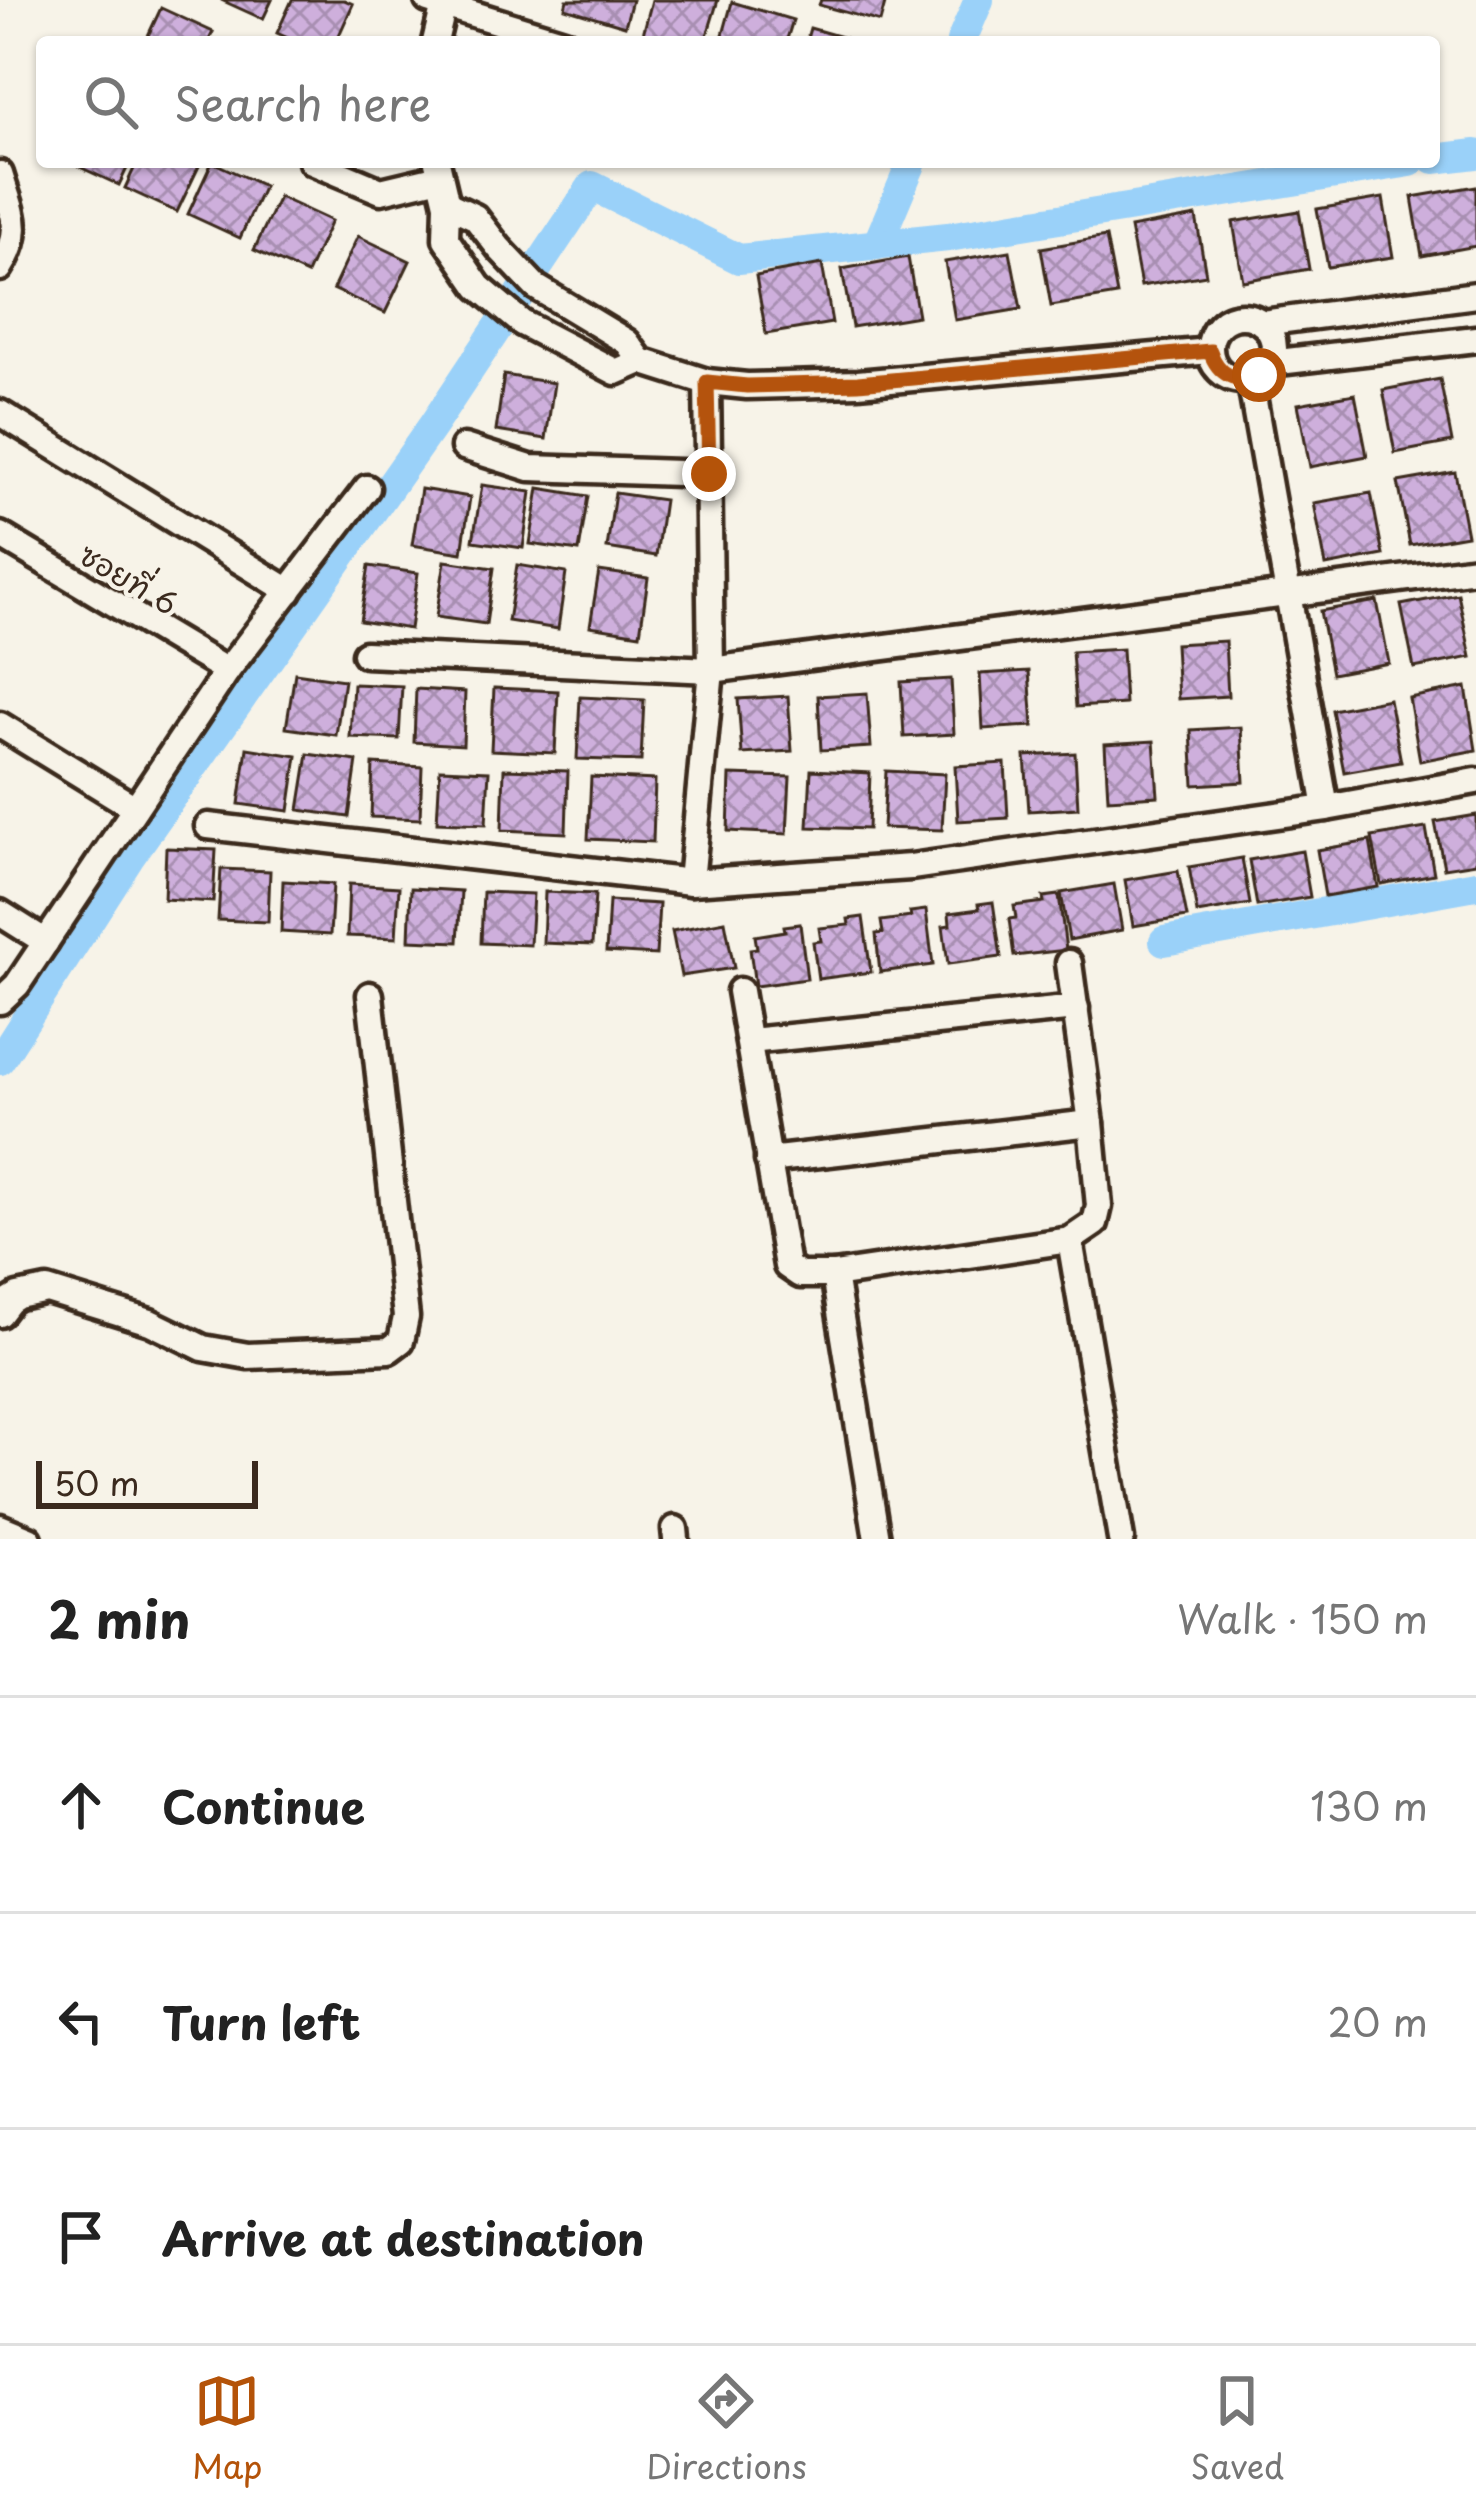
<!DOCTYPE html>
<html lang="en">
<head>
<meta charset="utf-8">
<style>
  body { margin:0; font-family:"Playpen Sans","Playpen Sans Thai",sans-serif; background:#f6f6f6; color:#222 }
  .scale { position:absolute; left:36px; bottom:30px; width:222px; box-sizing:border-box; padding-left:12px; border:6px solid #3b2a1e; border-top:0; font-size:33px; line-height:42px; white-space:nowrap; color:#3b2a1e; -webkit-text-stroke:9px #f7f3e8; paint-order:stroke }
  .stop { position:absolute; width:36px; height:36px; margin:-27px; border:9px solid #b45309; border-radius:50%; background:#fff }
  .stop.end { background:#b45309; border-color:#fff; box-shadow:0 3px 12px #0008 }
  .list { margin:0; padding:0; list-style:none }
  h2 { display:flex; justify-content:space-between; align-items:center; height:156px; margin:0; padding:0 48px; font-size:51px }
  h2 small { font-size:39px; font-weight:400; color:#767676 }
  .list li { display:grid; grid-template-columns:78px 1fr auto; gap:36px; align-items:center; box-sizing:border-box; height:216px; padding:0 48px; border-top:3px solid #e0e0e0 }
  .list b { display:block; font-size:45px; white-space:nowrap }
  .list em { font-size:39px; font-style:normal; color:#767676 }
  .icon { flex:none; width:66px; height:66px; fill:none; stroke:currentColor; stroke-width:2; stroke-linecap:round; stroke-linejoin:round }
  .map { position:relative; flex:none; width:1476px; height:1539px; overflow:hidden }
  .search { position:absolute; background:#fff; box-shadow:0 3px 9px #0004; left:36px; right:36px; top:36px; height:132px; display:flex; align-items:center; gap:30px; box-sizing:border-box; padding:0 42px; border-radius:12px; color:#767676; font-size:45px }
  .sheet { height:804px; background:#fff }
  nav { display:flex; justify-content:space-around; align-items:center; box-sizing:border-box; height:168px; border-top:3px solid #e0e0e0; background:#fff; font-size:33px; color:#767676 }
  nav a { display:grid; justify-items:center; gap:6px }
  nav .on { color:#b45309 }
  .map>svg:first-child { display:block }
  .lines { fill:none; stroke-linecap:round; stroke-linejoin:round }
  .canal { stroke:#9ad1f9; stroke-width:30 }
  .building { fill:url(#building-cross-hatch); stroke:#3b2a1e; stroke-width:3 }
  .minor-casing { stroke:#3b2a1e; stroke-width:33 }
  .minor { stroke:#f7f3e8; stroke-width:24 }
  .route { stroke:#b45309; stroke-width:15 }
  .labels { text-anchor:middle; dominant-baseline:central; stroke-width:9; stroke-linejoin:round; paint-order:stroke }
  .street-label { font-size:30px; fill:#3b2a1e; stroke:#f7f3e8 }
</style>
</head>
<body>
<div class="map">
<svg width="1476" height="1539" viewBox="0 0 1476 1539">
  <defs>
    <pattern id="building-cross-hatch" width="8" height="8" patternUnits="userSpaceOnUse" patternTransform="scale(3)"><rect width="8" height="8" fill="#ceafdc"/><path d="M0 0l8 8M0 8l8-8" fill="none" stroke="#a88fb2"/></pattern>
  </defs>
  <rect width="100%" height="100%" fill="#f7f3e8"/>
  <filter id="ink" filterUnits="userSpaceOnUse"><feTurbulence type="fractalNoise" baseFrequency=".00833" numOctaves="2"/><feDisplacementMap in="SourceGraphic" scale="24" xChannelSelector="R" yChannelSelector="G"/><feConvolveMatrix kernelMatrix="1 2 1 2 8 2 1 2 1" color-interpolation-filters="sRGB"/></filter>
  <g filter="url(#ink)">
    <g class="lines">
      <g class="canal">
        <path d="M961 42 979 0"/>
        <path d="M1434 159 1476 154"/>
        <path d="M877 245 912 162"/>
        <path d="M1164 941 1476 885"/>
        <path d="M0 1060 130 857 433 425 592 186 739 259 948 237 1410 162"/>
      </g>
    </g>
    <g class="building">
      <path d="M221 0H272L263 19Z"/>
      <path d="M292 0H344L353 4 336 42H297L277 33Z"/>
      <path d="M567 0H632L625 26 565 8Z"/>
      <path d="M652 0H718L705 42H671L643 34Z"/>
      <path d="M821 0H886L880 22 819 5Z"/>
      <path d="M732 2 793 20 786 42H721Z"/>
      <path d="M161 8 213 32 208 42H145Z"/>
      <path d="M810 28 859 42H806Z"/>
      <path d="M69 162H130L119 185Z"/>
      <path d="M137 162H201L177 212 125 188Z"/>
      <path d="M212 162 264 186 240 238 188 214Z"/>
      <path d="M1476 186V246L1422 256 1412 197Z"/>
      <path d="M279 197 331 221 307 274 254 250Z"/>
      <path d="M1383 198 1393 257 1328 267 1317 209Z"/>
      <path d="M1299 211 1309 269 1243 281 1233 222Z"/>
      <path d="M1196 216 1206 275 1141 286 1130 228Z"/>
      <path d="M358 236 410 261 385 313 333 289Z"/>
      <path d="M1106 237 1117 295 1051 306 1041 248Z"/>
      <path d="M1010 251 1021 309 955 320 945 262Z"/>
      <path d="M908 257 918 316 852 327 842 269Z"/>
      <path d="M822 264 832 323 766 334 756 276Z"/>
      <path d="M504 375 554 383 546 439 496 431Z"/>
      <path d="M1440 379 1452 442 1395 453 1383 390Z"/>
      <path d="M1355 394 1367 456 1310 467 1298 404Z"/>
      <path d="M1455 472 1467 535 1410 545 1398 482Z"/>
      <path d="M482 485 531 492 523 548 473 541Z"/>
      <path d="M539 488 588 496 579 551 530 544Z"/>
      <path d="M421 489 470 497 462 553 412 545Z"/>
      <path d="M615 493 664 500 656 556 607 548Z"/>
      <path d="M1371 493 1383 555 1326 566 1314 503Z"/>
      <path d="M445 561 494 568 486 624 436 617Z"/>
      <path d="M517 565 566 573 558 629 508 621Z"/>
      <path d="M369 566 418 573 410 629 360 621Z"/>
      <path d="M599 571 648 578 640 634 590 626Z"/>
      <path d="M1458 594 1471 657 1414 668 1401 605Z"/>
      <path d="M1377 601 1389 663 1332 674 1320 611Z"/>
      <path d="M1225 641 1228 696 1178 699 1175 644Z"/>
      <path d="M1122 649 1125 704 1076 707 1072 652Z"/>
      <path d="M1029 671 1033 726 983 729 980 674Z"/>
      <path d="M295 673 344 680 336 735 286 728Z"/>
      <path d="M951 679 954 734 904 737 901 682Z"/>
      <path d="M353 684 402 686 399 739 350 737Z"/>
      <path d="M1466 687 1476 750 1420 761 1409 698Z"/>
      <path d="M494 688 558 691 555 753 491 750Z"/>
      <path d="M416 689 465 692 463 745 414 742Z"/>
      <path d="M867 693 871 747 821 750 818 696Z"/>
      <path d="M788 696 792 751 742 754 738 699Z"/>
      <path d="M580 697 644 700 641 761 577 759Z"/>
      <path d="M1389 699 1401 762 1344 772 1332 710Z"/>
      <path d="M1241 727 1244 782 1194 785 1191 730Z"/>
      <path d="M1154 741 1158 796 1108 799 1105 744Z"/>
      <path d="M247 748 297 756 289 811 239 804Z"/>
      <path d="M1075 753 1078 808 1029 811 1025 756Z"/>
      <path d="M308 754 357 761 349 817 299 810Z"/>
      <path d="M1005 763 1008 818 958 821 955 766Z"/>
      <path d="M373 764 422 767 420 819 371 817Z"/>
      <path d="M440 769 489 771 486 824 437 822Z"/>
      <path d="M504 769 568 771 566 833 502 830Z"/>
      <path d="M811 770 870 773 868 829 808 827Z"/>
      <path d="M886 771 945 774 942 830 883 828Z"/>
      <path d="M730 775 790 777 787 834 728 831Z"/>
      <path d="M591 777 655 780 653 842 588 839Z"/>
      <path d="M1476 815V863L1444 868 1435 822Z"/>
      <path d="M1426 828 1434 874 1381 884 1372 837Z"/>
      <path d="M1370 841 1378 887 1325 896 1317 850Z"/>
      <path d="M166 848 216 850 213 902 164 899Z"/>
      <path d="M1302 851 1310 897 1257 906 1249 860Z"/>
      <path d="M1242 858 1250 904 1197 913 1189 867Z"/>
      <path d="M221 869 270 871 268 922 218 920Z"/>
      <path d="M1178 871 1187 917 1133 926 1125 880Z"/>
      <path d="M283 881 333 884 330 935 281 932Z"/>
      <path d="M349 884 399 887 396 938 347 936Z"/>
      <path d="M1114 884 1122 930 1069 940 1061 893Z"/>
      <path d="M411 888 461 891 458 942 409 940Z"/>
      <path d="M483 892 533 894 530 945 481 943Z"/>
      <path d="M545 892 595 894 592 945 543 943Z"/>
      <path d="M1059 895 1066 950 1014 956 1009 919 1016 918 1014 906 1044 902 1043 897Z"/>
      <path d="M609 901 659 904 656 955 606 952Z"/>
      <path d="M993 902 1001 957 948 964 943 926 950 925 949 913 979 909 978 904Z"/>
      <path d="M926 910 933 965 880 972 876 934 883 933 881 921 911 917 910 912Z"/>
      <path d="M863 917 871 972 818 979 813 942 821 941 819 928 849 925 848 919Z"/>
      <path d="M725 921 734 968 681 976 672 931Z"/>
      <path d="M800 924 807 979 755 986 750 949 757 948 755 936 785 931 784 926Z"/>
    </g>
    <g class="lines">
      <defs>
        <g id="minor">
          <path d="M428 0 564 42"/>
          <path d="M435 42 445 0"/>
          <path d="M312 162 381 191 440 177"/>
          <path d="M437 162 447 204 446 239 479 287 522 323 616 372 641 361"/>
          <path d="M0 174C12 214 24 230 0 268"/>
          <path d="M447 204 475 217 499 248 536 287 627 342 641 361 707 382 747 386 858 383 1210 351"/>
          <circle cx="1242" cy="348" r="32"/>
          <path d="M1262 323 1476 295"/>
          <path d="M1270 363 1476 339"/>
          <path d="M1250 379 1326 808"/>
          <path d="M0 413 289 591"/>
          <path d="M464 447 530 468 709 474"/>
          <path d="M0 535 227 671"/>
          <path d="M365 654 711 670 1476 569"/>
          <path d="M0 725 135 808"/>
          <path d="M208 826 691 882 911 867 1326 808 1476 781"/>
          <path d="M691 882 711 670 707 382"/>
          <path d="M0 913 46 942"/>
          <path d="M740 991 787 1266 800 1275H834L1070 1240 1095 1223 1099 1206 1091 1123 1069 963"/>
          <path d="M0 1001 17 985 227 671 367 488"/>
          <path d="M749 1041 1076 1008"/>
          <path d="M768 1160 1091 1123"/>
          <path d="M1070 1240 1121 1539"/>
          <path d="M834 1275 877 1539"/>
          <path d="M0 1314 10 1301 18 1296 47 1290 150 1322 203 1348 248 1356 389 1350 401 1341 406 1317 370 995"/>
          <path d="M0 1527 29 1539"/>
          <path d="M675 1529 676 1539"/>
        </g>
      </defs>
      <use href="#minor" class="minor-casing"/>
      <use href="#minor" class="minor"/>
    </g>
  </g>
  <g class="lines" filter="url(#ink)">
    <path class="route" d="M709 474 707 382 747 386 858 383 1210 351C1218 375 1236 384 1259 375"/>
  </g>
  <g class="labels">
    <g class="street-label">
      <text transform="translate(129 578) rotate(31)">ซอยที่ 6</text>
    </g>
  </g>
</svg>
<div class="scale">50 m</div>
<div class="stop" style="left:1259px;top:375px"></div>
<div class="stop end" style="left:709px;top:474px"></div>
<div class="search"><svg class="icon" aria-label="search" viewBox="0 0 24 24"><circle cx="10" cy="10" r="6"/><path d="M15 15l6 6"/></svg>Search here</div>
</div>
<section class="sheet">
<h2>2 min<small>Walk · 150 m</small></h2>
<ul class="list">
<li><svg class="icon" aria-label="ahead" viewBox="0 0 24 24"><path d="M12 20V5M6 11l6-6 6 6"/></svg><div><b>Continue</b></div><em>130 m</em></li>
<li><svg class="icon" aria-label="left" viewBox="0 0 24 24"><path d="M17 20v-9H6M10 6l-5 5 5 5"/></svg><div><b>Turn left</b></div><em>20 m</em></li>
<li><svg class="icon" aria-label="arrive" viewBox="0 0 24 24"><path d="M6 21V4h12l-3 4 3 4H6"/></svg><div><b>Arrive at destination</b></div></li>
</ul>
</section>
<nav>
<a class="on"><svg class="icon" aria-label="map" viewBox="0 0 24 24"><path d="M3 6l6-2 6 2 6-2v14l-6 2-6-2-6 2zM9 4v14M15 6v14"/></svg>Map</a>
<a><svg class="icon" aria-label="directions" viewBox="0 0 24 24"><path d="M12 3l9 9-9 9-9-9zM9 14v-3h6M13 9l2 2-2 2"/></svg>Directions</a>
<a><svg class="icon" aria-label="saved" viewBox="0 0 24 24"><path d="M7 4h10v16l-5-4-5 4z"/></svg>Saved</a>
</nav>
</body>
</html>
